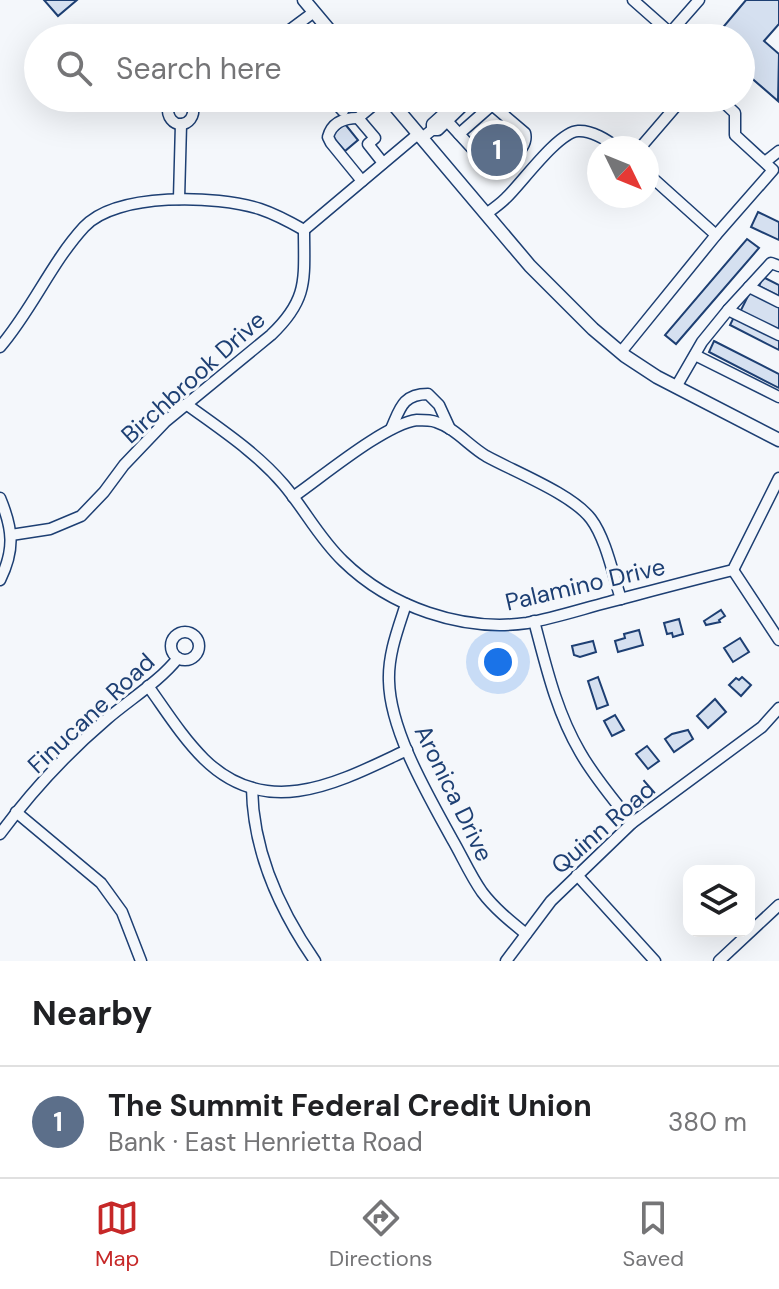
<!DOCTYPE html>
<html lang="en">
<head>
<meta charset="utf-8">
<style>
  body { margin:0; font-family:"DM Sans",sans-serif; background:#f2f2f2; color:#202124 }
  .controls { position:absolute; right:24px; bottom:24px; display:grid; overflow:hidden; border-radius:16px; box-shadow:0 8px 32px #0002 }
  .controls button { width:72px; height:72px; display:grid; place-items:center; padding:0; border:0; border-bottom:2px solid #e0e0e0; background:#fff; color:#202124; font:40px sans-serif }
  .compass { position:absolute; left:587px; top:136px; width:72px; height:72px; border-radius:50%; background:#fff; box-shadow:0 8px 32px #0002; rotate:133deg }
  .you { position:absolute; left:498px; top:662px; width:28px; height:28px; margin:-20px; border:6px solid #fff; border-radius:50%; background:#1a73e8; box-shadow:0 0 0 12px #1a73e833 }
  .badge { display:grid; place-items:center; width:52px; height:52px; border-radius:50%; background:#c62828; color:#fff; font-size:26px; font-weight:700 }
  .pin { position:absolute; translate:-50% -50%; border:4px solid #fff; box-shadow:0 2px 8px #0006 }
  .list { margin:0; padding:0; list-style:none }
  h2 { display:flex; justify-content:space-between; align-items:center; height:104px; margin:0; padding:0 32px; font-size:34px }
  h2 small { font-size:26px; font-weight:400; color:#757577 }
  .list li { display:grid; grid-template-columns:52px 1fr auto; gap:24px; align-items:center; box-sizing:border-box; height:112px; padding:0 32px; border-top:2px solid #e0e0e0 }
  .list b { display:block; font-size:30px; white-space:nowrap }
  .list p { margin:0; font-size:26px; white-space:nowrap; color:#757577 }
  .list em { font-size:26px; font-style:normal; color:#757577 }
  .icon { flex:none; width:44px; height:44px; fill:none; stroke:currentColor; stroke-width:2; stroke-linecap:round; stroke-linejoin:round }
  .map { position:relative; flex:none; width:779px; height:961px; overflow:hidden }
  .search { position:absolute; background:#fff; box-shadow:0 8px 32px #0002; left:24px; right:24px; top:24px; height:88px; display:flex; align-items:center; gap:20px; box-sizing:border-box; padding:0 28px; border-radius:44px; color:#757577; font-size:30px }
  .sheet { height:216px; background:#fff }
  nav { display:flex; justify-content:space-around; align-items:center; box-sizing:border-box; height:112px; border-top:2px solid #e0e0e0; background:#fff; font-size:22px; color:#757577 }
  nav a { display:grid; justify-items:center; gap:4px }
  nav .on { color:#c62828 }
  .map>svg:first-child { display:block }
  .building { fill:#d5e0f0; stroke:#1d3f73; stroke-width:2 }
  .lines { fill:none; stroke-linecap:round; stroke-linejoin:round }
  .minor-casing { stroke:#1d3f73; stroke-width:13 }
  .major-casing { stroke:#1d3f73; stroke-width:15 }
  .minor { stroke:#f4f7fb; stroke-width:10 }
  .major { stroke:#f4f7fb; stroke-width:12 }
  .labels { text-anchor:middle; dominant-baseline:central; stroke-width:6; stroke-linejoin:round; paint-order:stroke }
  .street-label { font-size:24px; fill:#1d3f73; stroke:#f4f7fb }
</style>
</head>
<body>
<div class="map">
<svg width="779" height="961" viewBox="0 0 779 961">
  <rect width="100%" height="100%" fill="#f4f7fb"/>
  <g class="building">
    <path d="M44 0H77L58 16Z"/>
    <path d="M746 0H779V24L764 41 779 54 778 101 741 69 746 61 741 57V38H714Z"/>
    <path d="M345 124 358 140 345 151 331 135Z"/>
    <path d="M493 132 500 140 504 137 512 146 505 155 512 163 505 170 498 161 494 158 492 159 477 141 487 133 489 135Z"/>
    <path d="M758 212 779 222V240L751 227Z"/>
    <path d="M747 239 759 248 676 344 665 335Z"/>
    <path d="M763 277 779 285V296L759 286Z"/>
    <path d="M750 292 779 307V331L740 312Z"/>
    <path d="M734 317 779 339V350L730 325Z"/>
    <path d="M714 341 779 374V388L709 352Z"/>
    <path d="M721 610 725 616 719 620 720 622 706 625 704 621Z"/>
    <path d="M679 619 683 634 673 637 672 633 667 634 664 623Z"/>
    <path d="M639 630 643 645 618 652 615 641 625 638 624 634Z"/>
    <path d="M740 638 749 652 733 662 724 648Z"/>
    <path d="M593 641 596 652 580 657 574 655 572 646Z"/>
    <path d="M598 677 608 705 597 709 588 681Z"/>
    <path d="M742 677 751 685 741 696 729 685 736 678 739 680Z"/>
    <path d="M715 699 726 712 708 728 697 716Z"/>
    <path d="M615 715 624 730 612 736 604 721Z"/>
    <path d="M688 730 693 739 674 752 665 739 672 734Z"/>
    <path d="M647 746 659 761 648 769 636 754Z"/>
  </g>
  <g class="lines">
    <defs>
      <g id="minor">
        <path d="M633 0 676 38"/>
        <path d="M670 33 699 0"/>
        <path d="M283 35 314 12"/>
        <path d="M175 98 168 105C165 131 197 130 193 105L186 98"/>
        <path d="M331 98 343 111"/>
        <path d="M382 98 358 118 375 138 368 144 383 163"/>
        <path d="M484 98 525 133C528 144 518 153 510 161"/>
        <path d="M358 118C344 118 332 122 328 137L331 143 362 181"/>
        <path d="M448 122 492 170 495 172 503 167"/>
        <path d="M432 130V124L461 98"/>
        <path d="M459 134 492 105"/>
        <path d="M422 138 432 130H438L471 98"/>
        <path d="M640 148 683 98"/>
        <path d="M765 162 779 151"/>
        <path d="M647 173 716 235"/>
        <path d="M179 199 181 124"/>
        <path d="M486 214C493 209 500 204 506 198 521 184 558 132 578 131 592 130 607 140 618 148"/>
        <path d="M304 230 418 134"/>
        <path d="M749 287 779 302"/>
        <path d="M728 310 779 335"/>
        <path d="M0 347C32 310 51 263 84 227 116 192 217 195 260 209 275 214 290 222 304 230"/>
        <path d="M621 352 716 235 773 170 735 135V113L719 98"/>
        <path d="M695 355 779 397"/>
        <path d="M676 387 702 342 728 310 771 263 779 266"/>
        <path d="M186 404C220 429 256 452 284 485 305 510 319 538 343 561 390 607 462 632 527 623 555 618 582 609 609 602 651 591 692 580 733 570L779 478"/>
        <path d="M391 429C400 409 402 394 428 394L439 405 450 429"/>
        <path d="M293 497C322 477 385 424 417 420 423 420 431 420 436 422 455 428 469 446 486 456 515 472 572 494 591 519 606 539 613 575 621 599"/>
        <path d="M0 498C13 529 15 550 0 580"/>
        <path d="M11 535 50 529 81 516 104 492 124 465 165 422 271 335C309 299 304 279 304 230"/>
        <path d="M733 570 779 640"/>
        <path d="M406 604C398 629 388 654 389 681 390 731 428 795 452 839 462 856 470 875 482 892 494 908 510 921 526 934"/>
        <path d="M534 621C546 666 556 711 580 752 594 777 614 800 632 823"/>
        <circle cx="185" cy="646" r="14"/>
        <path d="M148 686C166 711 182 737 204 759 268 822 341 781 407 750"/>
        <path d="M252 788C253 852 279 909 315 961"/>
        <path d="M16 812 101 883 122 912 141 961"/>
        <path d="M0 834C31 792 67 753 107 719 130 699 159 682 178 658"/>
        <path d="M577 875 655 961"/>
        <path d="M506 961 551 901 632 823 762 727 779 708"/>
        <path d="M719 961 779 905"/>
      </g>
      <g id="major">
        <path d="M304 0 336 38"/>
        <path d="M388 98 530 266 593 329 625 356 657 377 779 440"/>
      </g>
    </defs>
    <use href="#minor" class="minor-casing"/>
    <use href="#major" class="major-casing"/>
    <use href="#minor" class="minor"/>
    <use href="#major" class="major"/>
  </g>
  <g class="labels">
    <g class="street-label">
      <text transform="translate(193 377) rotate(-42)">Birchbrook Drive</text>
      <text transform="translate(585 584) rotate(-13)">Palamino Drive</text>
      <text transform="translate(91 713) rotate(-43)">Finucane Road</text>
      <text transform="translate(454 793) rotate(64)">Aronica Drive</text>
      <text transform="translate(603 827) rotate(-41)">Quinn Road</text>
    </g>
  </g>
</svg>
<div class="controls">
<button><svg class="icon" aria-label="layers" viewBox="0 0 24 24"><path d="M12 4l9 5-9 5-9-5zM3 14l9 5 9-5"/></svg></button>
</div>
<svg class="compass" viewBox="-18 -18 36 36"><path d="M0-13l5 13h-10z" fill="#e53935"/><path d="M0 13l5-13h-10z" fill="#757577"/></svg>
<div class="you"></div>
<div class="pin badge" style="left:497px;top:150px;background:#5c6f8a">1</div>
<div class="search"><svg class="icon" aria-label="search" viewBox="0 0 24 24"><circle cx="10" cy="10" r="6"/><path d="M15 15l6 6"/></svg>Search here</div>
</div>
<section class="sheet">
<h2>Nearby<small></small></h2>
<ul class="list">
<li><span class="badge" style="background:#5c6f8a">1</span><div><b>The Summit Federal Credit Union</b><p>Bank · East Henrietta Road</p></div><em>380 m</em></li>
</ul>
</section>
<nav>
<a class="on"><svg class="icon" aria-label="map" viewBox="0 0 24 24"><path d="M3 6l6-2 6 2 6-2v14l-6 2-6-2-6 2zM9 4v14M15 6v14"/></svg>Map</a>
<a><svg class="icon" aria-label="directions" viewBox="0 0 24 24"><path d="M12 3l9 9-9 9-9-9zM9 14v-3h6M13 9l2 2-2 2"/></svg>Directions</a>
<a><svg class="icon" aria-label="saved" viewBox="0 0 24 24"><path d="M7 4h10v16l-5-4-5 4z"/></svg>Saved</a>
</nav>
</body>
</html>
